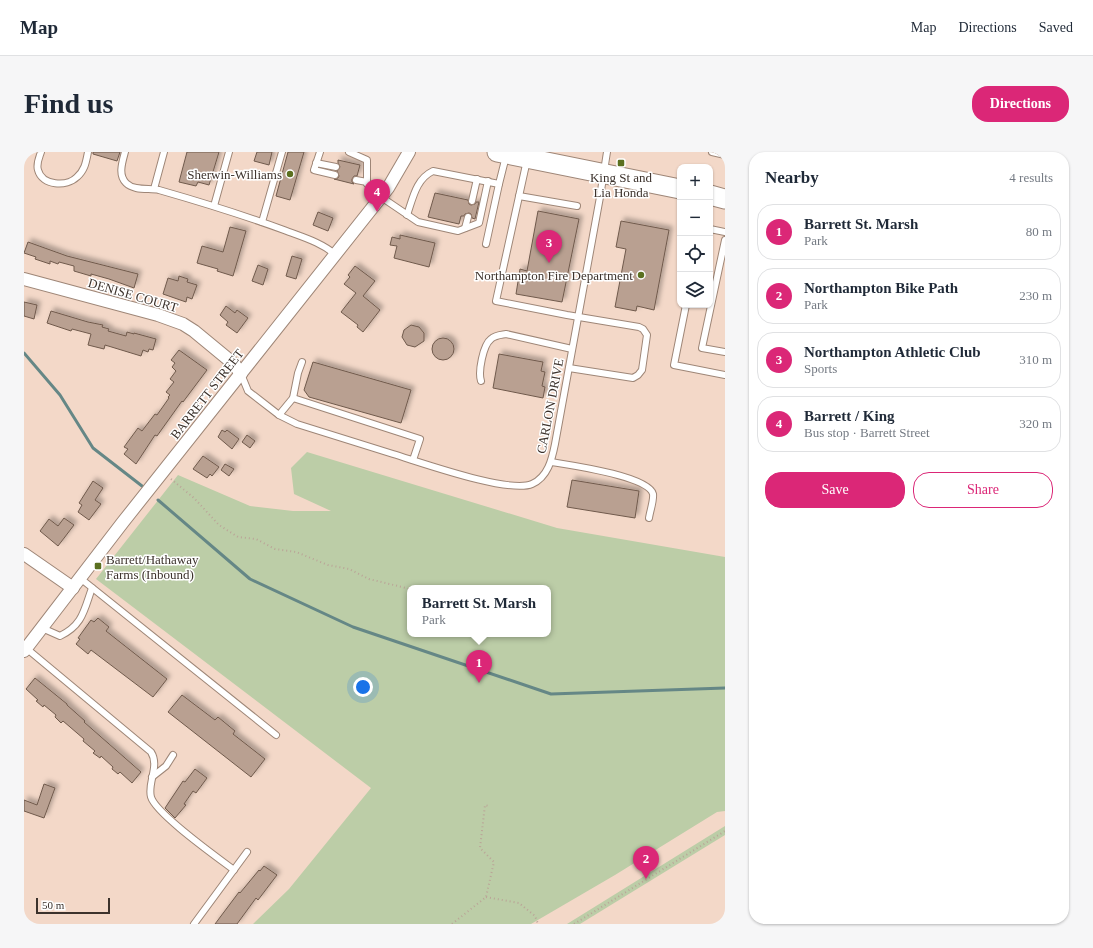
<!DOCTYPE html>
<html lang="en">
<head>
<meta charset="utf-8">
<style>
  body { margin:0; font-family:"Times New Roman",serif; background:#f6f6f7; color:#1f2937 }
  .controls { position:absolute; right:12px; top:12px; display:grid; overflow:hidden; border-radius:8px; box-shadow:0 1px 3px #0004 }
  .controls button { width:36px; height:36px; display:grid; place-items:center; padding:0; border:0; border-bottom:1px solid #e0e1e3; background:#fff; color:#1f2937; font:20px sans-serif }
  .scale { position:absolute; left:12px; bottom:10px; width:74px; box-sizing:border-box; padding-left:4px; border:2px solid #3c322c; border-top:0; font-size:11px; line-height:14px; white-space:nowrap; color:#3c322c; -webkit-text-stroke:3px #fff; paint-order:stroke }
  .you { position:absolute; left:339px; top:535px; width:14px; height:14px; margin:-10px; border:3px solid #fff; border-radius:50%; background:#1a73e8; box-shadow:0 0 0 6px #1a73e833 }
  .badge { display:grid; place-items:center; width:26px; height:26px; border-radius:50%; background:#db2777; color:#fff; font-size:13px; font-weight:700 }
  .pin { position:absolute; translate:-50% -33px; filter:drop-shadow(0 1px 2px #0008) }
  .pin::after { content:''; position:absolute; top:21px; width:14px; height:12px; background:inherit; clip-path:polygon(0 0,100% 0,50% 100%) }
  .popup { position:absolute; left:383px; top:433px; width:144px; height:52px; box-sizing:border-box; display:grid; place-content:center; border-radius:8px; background:#fff; filter:drop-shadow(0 1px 3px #0005); font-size:13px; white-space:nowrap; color:#747a83 }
  .popup b { font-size:15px; color:#1f2937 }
  .popup::after { content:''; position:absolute; left:50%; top:100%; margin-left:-8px; border:8px solid transparent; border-top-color:#fff }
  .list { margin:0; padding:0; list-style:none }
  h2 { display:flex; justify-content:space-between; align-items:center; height:52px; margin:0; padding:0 16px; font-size:17px }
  h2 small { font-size:13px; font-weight:400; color:#747a83 }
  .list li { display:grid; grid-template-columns:26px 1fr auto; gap:12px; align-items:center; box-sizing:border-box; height:56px; margin:0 8px 8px; padding:0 8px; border:1px solid #e0e1e3; border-radius:16px }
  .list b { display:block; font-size:15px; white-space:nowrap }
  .list p { margin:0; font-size:13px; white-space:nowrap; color:#747a83 }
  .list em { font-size:13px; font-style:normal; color:#747a83 }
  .actions { display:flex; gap:8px; padding:12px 16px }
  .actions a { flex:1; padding:9px 0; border:1px solid #db2777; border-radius:16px; text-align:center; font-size:14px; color:#db2777 }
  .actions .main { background:#db2777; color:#fff }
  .icon { flex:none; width:22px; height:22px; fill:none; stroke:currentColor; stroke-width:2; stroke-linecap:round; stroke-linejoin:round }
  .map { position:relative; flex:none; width:701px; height:772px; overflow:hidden; border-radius:16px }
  header { display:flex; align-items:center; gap:24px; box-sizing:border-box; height:56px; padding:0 20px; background:#fff; border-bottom:1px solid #e0e1e3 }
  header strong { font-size:19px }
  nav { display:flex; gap:22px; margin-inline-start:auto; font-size:14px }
  .intro { display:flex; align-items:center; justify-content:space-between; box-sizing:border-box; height:96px; padding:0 24px }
  h1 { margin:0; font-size:28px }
  .button { padding:10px 18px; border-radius:16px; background:#db2777; color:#fff; font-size:14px; font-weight:700 }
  main { display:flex; gap:24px; padding:0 24px }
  aside { flex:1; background:#fff; border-radius:16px; box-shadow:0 1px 3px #0004 }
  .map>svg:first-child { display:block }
  .green { fill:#bccda7; fill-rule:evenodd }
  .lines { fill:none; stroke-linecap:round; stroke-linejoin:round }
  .stream { stroke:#658786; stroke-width:3 }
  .building { fill:#b9a091; stroke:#705a4c; filter:url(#shadow) }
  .service-casing { stroke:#9e8677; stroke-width:8 }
  .minor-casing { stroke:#9e8677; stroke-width:14 }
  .primary-casing { stroke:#9e8677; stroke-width:21 }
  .path { stroke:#baa497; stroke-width:2; stroke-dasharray:1 3; stroke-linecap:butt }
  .service { stroke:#fff; stroke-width:6 }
  .minor { stroke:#fff; stroke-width:12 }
  .primary { stroke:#fff; stroke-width:19 }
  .poi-dot { fill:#5b7020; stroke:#fff; stroke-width:1.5 }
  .labels { text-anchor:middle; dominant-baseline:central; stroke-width:3; stroke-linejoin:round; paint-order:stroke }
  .poi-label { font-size:13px; fill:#3c322c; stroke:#fff; text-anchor:end }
  .street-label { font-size:13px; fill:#3c322c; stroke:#fff }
</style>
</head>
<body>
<header>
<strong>Map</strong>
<nav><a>Map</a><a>Directions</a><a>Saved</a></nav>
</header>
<div class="intro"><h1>Find us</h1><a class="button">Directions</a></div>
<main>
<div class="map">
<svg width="701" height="772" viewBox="0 0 701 772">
  <defs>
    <filter id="shadow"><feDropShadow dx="3.5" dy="-3.5" stdDeviation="2" flood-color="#0004"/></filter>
  </defs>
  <rect width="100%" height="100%" fill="#f3d8c8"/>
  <g class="green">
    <path d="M283 300 533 376 701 405V659L693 660 591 723 507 772H229L265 737 347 636 72 427 154 323 226 354 269 359H307L270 342 267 316ZM386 436H524V482H386Z"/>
    <path d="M701 674V683L556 772H543Z"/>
  </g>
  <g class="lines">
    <g class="stream">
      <path d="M0 201 36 243 69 296 118 334"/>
      <path d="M134 348 226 427 329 475 527 542 701 536"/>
    </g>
  </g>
  <g class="building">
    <path d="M69 0H96L93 9 69 2Z"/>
    <path d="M163 0H195L185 33 174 30 172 34 155 30Z"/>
    <path d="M233 0H248L245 13 230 9Z"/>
    <path d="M264 0H280L266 48 252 44Z"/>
    <path d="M314 8 336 13 333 24H330L328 27V30L330 32 310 27 314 26 315 24 313 19 316 15 314 11Z"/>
    <path d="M411 41 444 48 445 52 447 53 451 52 452 50H455L451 67 448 66 447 62 445 61 441 62 440 64H437L435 72 404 65Z"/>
    <path d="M514 59 555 67 538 150 492 142 496 117 503 119Z"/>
    <path d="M294 60 309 66 304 79 289 73Z"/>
    <path d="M597 69 645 78 630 158 613 154 612 159 591 155 602 97 592 95Z"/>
    <path d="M206 75 222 79 209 124 193 119 194 117 173 111 178 94 199 100Z"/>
    <path d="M376 83 411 91 405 115 370 106 373 94 366 93 368 85 376 87Z"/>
    <path d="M4 90 43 104 114 122 110 136 85 127 67 122V124L50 119V114L35 110 34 112 26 109V112L11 107 12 105 0 101Z"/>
    <path d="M268 104 278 107 272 127 262 124Z"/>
    <path d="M234 113 244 117 239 133 228 129Z"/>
    <path d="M331 114 351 129 339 144 356 158 339 180 333 175 334 173 317 160 332 141 320 132 326 125 324 123Z"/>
    <path d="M155 124 164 127 163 130 173 133 168 147 163 145 162 150 139 142 144 126 154 129Z"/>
    <path d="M0 150 13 153 10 167 0 164Z"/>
    <path d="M202 154 211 161 213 158 224 166 213 181 202 173 204 170 196 163Z"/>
    <path d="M27 159 64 170 79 173 78 175 85 177 84 179 102 184 103 180 110 182V181L132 187 129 198 125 197 124 200 119 198 117 204 81 193 80 197 64 193 67 182 48 177 47 179 23 171Z"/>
    <path d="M387 173 395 175 400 181V189L391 195 383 193 378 185 380 178Z"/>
    <circle cx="419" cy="197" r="11"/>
    <path d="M155 198 183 218 159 250 158 249 133 284 131 283 112 312 100 302 104 297 100 295 114 276 118 279 131 262 133 263 145 246 144 245 146 243 142 240 150 230 146 227 152 219 148 215 151 211 147 208Z"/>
    <path d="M475 202 519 210 517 219 521 220 518 234 521 235 519 246 469 236Z"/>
    <path d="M289 210 387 238 377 271 285 245 280 238Z"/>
    <path d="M198 278 201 280 203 278 215 287 208 297 194 285Z"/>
    <path d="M223 283 231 289 226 296 218 290Z"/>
    <path d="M179 304 195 315 188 324 186 322 183 326 169 317Z"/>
    <path d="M201 312 210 317 205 324 197 318Z"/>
    <path d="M548 328 615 339 611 366 543 355Z"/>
    <path d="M69 329 79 336 71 348 77 352 65 368 54 360 58 353 55 351Z"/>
    <path d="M40 366 50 373 34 394 16 379 25 367 34 374Z"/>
    <path d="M74 466 85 475 82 479 143 527 129 545 67 498 64 502 52 492 56 487 54 486 67 468 70 470Z"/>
    <path d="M11 526 43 552V553L61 569 60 570 117 620 108 631 96 620 94 622 88 617 89 615 77 604 76 606 69 601 71 599 59 589 60 587 39 569 37 571 31 565 32 563 20 553 19 555 12 549 14 548 2 537Z"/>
    <path d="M158 543 191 568 194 565 211 579 209 582 241 607 227 625 144 560Z"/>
    <path d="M171 617 183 626 172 641 169 639 160 652 162 653 151 666 141 656 159 629 161 630Z"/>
    <path d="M20 632 31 636 20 666 0 659V648L13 653Z"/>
    <path d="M240 714 253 723 234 748 232 746 213 772H191L215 740 216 741 235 718 236 719Z"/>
  </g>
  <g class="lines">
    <defs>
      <g id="service">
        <path d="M17 0C15 6 12 12 14 18 18 34 43 35 53 25 61 18 62 10 64 0"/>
        <path d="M101 0C98 11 94 23 102 31 110 39 125 36 135 38 177 50 219 63 260 78 278 85 297 90 312 103"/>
        <path d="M296 0 290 18 311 23"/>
        <path d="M325 0 343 8V32L363 49 394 70 434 79 455 71 464 29"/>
        <path d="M688 0 701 3"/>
        <path d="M503 8 472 149 543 163 615 175 619 177 623 183 618 218 614 223 609 226 545 216"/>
        <path d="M292 11 312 15"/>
        <path d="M332 28 343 30"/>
        <path d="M130 37 140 0"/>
        <path d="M495 44 553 54"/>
        <path d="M448 49 453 27"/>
        <path d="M190 54 205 0"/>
        <path d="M383 63C389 46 392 27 409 19L475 32 482 4"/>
        <path d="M238 70 258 0"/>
        <path d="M441 76 444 65"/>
        <path d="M686 77 701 80"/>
        <path d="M701 88 678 196 701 200"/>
        <path d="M462 92 475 32"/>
        <path d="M662 153 650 213 701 223"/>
        <path d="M217 222 224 239 255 263 273 272C305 282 337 292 369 302 396 310 485 342 508 332 524 325 528 307 531 292L576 45 583 0"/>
        <path d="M457 229C454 220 459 193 467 187 471 183 476 183 482 182L548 197"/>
        <path d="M269 246 396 287 389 308"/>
        <path d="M255 263 269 246 274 221 278 210"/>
        <path d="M527 310C545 313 624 324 629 342 630 348 626 359 625 366"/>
        <path d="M56 426 252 583"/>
        <path d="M18 476 36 484C59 473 60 458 68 436"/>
        <path d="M2 496 127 600C136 614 123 631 127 645 132 662 193 705 210 718"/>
        <path d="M128 625 142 614 149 603"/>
        <path d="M170 772 223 700"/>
      </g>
      <g id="minor">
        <path d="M0 127 134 163 159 172 170 179 210 212 217 222"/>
        <path d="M0 402 49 436"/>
        <path d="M0 499 99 370 364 36 385 0"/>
      </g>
      <g id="primary">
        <path d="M473 0 656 37"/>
        <path d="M686 43 701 47"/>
      </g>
    </defs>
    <use href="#service" class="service-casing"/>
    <use href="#minor" class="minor-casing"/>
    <use href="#primary" class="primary-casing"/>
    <g class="path">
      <path d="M147 327 170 346 195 373 214 385 232 387 251 397 272 400 304 413 325 417 345 427 386 437"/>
      <path d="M462 745 495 751 511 764 514 772"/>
      <path d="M428 772 462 745 470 710 456 696 461 653 464 654"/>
      <path d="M550 772 701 679"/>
    </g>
    <use href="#service" class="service"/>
    <use href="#minor" class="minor"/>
    <use href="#primary" class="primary"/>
  </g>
  <g class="poi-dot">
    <rect x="593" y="7" width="8" height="8" rx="2"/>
    <circle cx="266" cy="22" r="4"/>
    <circle cx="617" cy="123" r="4"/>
    <rect x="70" y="410" width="8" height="8" rx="2"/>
  </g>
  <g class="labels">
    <g class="poi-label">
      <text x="258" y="22">Sherwin-Williams</text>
      <text x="597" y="25" text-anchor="middle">King St and<tspan x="597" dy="15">Lia Honda</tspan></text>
      <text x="609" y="123">Northampton Fire Department</text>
      <text x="82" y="407" text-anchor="start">Barrett/Hathaway<tspan x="82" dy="15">Farms (Inbound)</tspan></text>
    </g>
    <g class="street-label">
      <text transform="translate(109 143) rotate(16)">DENISE COURT</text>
      <text transform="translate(183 242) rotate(-52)">BARRETT STREET</text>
      <text transform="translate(526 254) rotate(-79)">CARLON DRIVE</text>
    </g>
  </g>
</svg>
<div class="controls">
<button>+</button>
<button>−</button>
<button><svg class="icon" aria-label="locate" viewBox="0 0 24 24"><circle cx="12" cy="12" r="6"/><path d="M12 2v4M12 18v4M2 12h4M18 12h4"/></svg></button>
<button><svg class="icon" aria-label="layers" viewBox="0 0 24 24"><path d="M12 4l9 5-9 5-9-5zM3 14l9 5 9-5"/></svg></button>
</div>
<div class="scale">50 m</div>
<div class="you"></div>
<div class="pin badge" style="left:455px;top:531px">1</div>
<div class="popup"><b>Barrett St. Marsh</b>Park</div>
<div class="pin badge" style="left:622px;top:727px">2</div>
<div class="pin badge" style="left:525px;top:111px">3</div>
<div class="pin badge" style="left:353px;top:60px">4</div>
</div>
<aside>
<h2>Nearby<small>4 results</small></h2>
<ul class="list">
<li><span class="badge">1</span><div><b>Barrett St. Marsh</b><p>Park</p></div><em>80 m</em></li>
<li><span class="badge">2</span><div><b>Northampton Bike Path</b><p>Park</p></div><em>230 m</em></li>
<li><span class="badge">3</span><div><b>Northampton Athletic Club</b><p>Sports</p></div><em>310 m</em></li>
<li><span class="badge">4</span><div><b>Barrett / King</b><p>Bus stop · Barrett Street</p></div><em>320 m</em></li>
</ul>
<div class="actions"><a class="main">Save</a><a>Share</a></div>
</aside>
</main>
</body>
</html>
